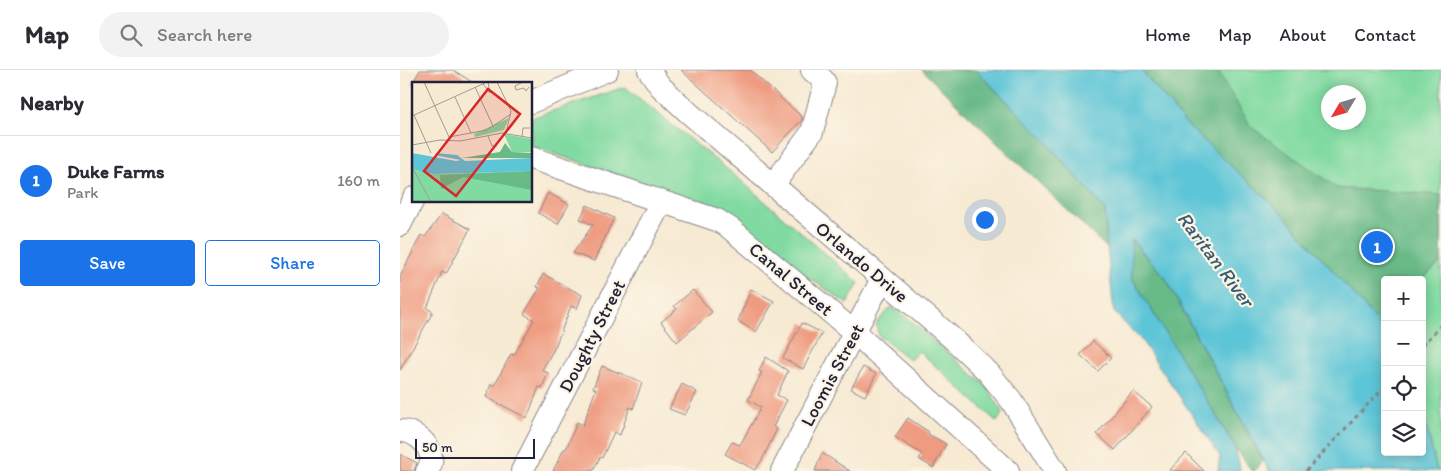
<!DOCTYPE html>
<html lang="en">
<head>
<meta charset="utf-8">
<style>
  body { margin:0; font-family:Itim,sans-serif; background:#f2f2f3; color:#2b2b33 }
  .controls { position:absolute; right:15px; bottom:15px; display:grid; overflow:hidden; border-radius:5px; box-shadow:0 2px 12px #0003 }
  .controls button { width:45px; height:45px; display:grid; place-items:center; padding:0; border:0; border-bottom:1px solid #e1e1e2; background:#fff; color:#2b2b33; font:25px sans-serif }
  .compass { position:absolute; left:921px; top:15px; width:45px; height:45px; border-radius:50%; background:#fff; box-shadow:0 2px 12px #0003; rotate:232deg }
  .scale { position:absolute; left:15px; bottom:12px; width:120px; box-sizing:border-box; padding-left:5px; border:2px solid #22223b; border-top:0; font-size:14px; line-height:18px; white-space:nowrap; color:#22223b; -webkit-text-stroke:4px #fcf5e5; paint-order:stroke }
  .you { position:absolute; left:584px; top:149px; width:18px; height:18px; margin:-12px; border:4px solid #fff; border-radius:50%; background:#1a73e8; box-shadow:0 0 0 8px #1a73e833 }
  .badge { display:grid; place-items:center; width:32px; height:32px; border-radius:50%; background:#1a73e8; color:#fff; font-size:16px; font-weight:700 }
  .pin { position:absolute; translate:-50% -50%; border:2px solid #fff; box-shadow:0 1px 5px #0006 }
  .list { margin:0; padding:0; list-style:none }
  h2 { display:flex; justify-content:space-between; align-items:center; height:65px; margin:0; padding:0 20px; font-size:21px }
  h2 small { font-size:16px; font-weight:400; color:#7c7c81 }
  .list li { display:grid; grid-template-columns:32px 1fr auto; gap:15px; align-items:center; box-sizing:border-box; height:90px; padding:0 20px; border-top:1px solid #e1e1e2 }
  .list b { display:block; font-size:19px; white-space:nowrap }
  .list p { margin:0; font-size:16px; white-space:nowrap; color:#7c7c81 }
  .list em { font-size:16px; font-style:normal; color:#7c7c81 }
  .actions { display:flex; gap:10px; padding:15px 20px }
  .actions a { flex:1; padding:11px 0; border:1px solid #1a73e8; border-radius:5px; text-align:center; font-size:18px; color:#1a73e8 }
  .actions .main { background:#1a73e8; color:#fff }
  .icon { flex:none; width:28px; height:28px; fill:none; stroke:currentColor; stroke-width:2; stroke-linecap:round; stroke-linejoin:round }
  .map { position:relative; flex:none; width:1041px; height:401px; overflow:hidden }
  header { display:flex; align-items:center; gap:30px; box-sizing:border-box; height:70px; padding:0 25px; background:#fff; border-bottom:1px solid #e1e1e2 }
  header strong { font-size:24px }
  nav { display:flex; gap:28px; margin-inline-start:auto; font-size:18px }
  .search { width:350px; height:45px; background:#f2f2f3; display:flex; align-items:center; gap:12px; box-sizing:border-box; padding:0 18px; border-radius:28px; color:#7c7c81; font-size:19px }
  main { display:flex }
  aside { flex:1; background:#fff }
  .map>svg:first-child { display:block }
  .green { fill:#80daa1; stroke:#517e6e; fill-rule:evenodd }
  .forest { fill:#68ba87; stroke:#456e61 }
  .water { fill:#5cc5d7; stroke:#3f7489 }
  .building { fill:#ef9b81 }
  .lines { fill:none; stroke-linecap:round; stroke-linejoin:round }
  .minor-casing { stroke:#8c8687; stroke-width:24 }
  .path { stroke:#8c8687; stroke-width:3; stroke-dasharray:4 4; stroke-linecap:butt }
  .minor { stroke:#fff; stroke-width:22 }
  .labels { text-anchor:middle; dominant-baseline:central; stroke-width:4.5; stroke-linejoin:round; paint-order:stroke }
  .street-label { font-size:19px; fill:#22223b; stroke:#fcf5e5 }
  .water-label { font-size:20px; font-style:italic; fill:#365b72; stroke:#fcf5e5 }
  .inset-road { fill:none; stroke:#a29a96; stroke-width:1 }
  .view { fill:#d62828; fill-opacity:0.15; stroke:#d62828; stroke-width:2.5 }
  .inset-edge { fill:none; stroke:#22223b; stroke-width:2.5 }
</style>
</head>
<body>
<header>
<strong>Map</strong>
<div class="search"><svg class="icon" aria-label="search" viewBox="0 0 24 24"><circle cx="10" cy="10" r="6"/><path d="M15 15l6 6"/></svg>Search here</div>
<nav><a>Home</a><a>Map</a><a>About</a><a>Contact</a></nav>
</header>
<main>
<aside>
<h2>Nearby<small></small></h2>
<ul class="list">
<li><span class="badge">1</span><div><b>Duke Farms</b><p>Park</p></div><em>160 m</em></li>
</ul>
<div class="actions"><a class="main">Save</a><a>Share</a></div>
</aside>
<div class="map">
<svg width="1041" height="401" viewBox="0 0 1041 401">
  <rect width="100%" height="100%" fill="#fcf5e5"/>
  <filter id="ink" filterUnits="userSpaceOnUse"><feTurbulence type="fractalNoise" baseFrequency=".02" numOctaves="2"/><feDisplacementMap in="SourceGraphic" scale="10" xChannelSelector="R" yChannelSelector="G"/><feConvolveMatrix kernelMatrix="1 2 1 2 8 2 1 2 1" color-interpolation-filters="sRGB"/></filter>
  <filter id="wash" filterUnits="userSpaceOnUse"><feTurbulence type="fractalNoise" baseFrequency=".0096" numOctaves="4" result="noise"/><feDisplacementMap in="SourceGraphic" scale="20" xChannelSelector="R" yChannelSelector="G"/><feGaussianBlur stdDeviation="1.12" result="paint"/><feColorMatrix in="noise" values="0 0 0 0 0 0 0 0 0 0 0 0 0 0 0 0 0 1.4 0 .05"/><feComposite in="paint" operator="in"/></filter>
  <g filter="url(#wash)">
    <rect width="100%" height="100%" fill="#f7ead3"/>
    <g class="green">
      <path d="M741 0H1041V401H1038L1036 397 1022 338V210H985V264L976 250 884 145 785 53ZM928 22H958V52H928Z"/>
      <path d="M225 17 333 104 459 213 447 234 302 133 131 76V48Z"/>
      <path d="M491 237 503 244 586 316 603 342 597 352 519 281 510 290 479 266 476 254Z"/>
    </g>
    <g class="forest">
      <path d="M522 0H576L646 71 705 139 707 178 565 42Z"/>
      <path d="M741 0H817L851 57 937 118 1041 125V192L1021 210H985V242L976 250 884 145 785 53Z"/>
      <path d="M730 169 765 207 863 391 854 401H852L835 377 732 208Z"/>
    </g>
    <path class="water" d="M576 0H741L785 53 884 145 976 250 985 264V382H1022V338L1036 397 1038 401H869L765 207 731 169 732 208 835 377 840 397 839 401H818L820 386 742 271 714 242 707 178 705 139 646 71Z"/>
    <g id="blocks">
      <g class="building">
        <path d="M20 0H53L75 14H12Z"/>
        <path d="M281 0H350L402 47V50L372 82Z"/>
        <path d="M148 123 169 134 158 154 138 143Z"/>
        <path d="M187 135 214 148 194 191 173 183 193 155 180 149Z"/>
        <path d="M42 144 70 159 46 204 42 202 27 238 33 242 0 300V207L21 165 25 167Z"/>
        <path d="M143 204 182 225 177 239 171 236 155 277 142 300 148 303 142 318 139 317 127 348 86 327 91 314 94 316 111 284 114 285 134 250 124 244 140 218 137 217Z"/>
        <path d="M351 219 374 231 356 262 338 251Z"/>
        <path d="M293 220 312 242 277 272 261 252 277 239 274 236Z"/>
        <path d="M402 253 422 263 403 299 383 288Z"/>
        <path d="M693 271 711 288 698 301 680 285Z"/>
        <path d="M366 287 388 301 377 325 387 330 373 357 377 359 362 390 355 400 325 384 332 372 340 375 361 337 348 330 362 302 359 301Z"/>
        <path d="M202 296 242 312 233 339 230 337 220 365 214 362 202 388 200 387 193 401H153L164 379H166L177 352 183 355 196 319 193 318Z"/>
        <path d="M463 297 476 304 465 326 451 319Z"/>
        <path d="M282 314 297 322 285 345 269 339Z"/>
        <path d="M733 321 752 337 715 380 697 364Z"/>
        <path d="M508 348 529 362 528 364 546 374 533 398 519 389 522 384 495 367Z"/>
        <path d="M422 383 450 401H415Z"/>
        <path d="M786 383 804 401H769Z"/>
        <path d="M0 384 17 393 14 401H0Z"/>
      </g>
    </g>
  </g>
  <g filter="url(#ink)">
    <use href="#blocks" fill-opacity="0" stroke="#8c8687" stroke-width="1"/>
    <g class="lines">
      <defs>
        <g id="minor">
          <path d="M249 0 260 16 289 43 553 269 588 302 611 330 655 401"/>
          <path d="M131 32 207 0"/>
          <path d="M131 88 317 150 331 159 454 262 608 401"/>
          <path d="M373 115 412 62 425 13 423 10 412 0"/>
          <path d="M0 155 14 128"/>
          <path d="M0 361C15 360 34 377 31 393 31 394 28 400 27 401"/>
          <path d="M122 401 261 132"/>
          <path d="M382 401 482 209"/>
        </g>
      </defs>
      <use href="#minor" class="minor-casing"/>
      <g class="path">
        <path d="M1022 275 1041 255"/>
        <path d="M906 401 985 316"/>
      </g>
      <use href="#minor" class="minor"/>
    </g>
  </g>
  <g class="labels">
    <g class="street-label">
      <text transform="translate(462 192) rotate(40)">Orlando Drive</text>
      <text transform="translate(391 209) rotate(40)">Canal Street</text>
      <text transform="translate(192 266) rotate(-63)">Doughty Street</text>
      <text transform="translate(432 305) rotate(-62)">Loomis Street</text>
    </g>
    <g class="water-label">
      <text transform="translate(816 189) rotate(53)">Raritan River</text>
    </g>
  </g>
  <g transform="translate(12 12)">
    <rect width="120" height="120" fill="#f7ead3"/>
    <path d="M97 36 92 48 63 55 62 52ZM92 52 120 57V70H100ZM0 87 21 92 120 89V120H0Z" fill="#80daa1"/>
    <path d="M93 61 100 70 120 71V76H50L88 70ZM120 89V108L51 95 29 107 28 93Z" fill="#68ba87"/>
    <path d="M0 71 44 79 49 78 27 74 23 71 45 73 53 79 120 76V89L21 92 0 87Z" fill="#5cc5d7"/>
    <path class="inset-road" d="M12 0 37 55 75 48 99 32M85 0 99 29 94 51M111 0 103 4 104 8 112 6 114 9 117 5M71 2 78 11 76 0M63 5 81 44M43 15 59 51M2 33 19 71M0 34 75 0M76 54 80 64H85M110 55 111 46H118M0 63 28 58 48 59 90 51 120 56M0 85 19 120"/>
    <path class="view" d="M76 7 108 32 44 114 12 89Z"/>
    <rect width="120" height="120" class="inset-edge"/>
  </g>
</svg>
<div class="controls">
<button>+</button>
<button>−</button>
<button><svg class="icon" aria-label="locate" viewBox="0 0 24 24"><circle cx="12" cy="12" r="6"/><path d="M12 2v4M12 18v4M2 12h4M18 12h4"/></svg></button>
<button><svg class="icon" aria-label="layers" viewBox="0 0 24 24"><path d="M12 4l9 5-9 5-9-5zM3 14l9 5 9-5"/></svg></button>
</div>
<svg class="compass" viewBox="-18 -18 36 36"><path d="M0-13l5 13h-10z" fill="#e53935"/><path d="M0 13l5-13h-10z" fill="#7c7c81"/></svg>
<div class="scale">50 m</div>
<div class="you"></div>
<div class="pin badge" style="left:977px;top:177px">1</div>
</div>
</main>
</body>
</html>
